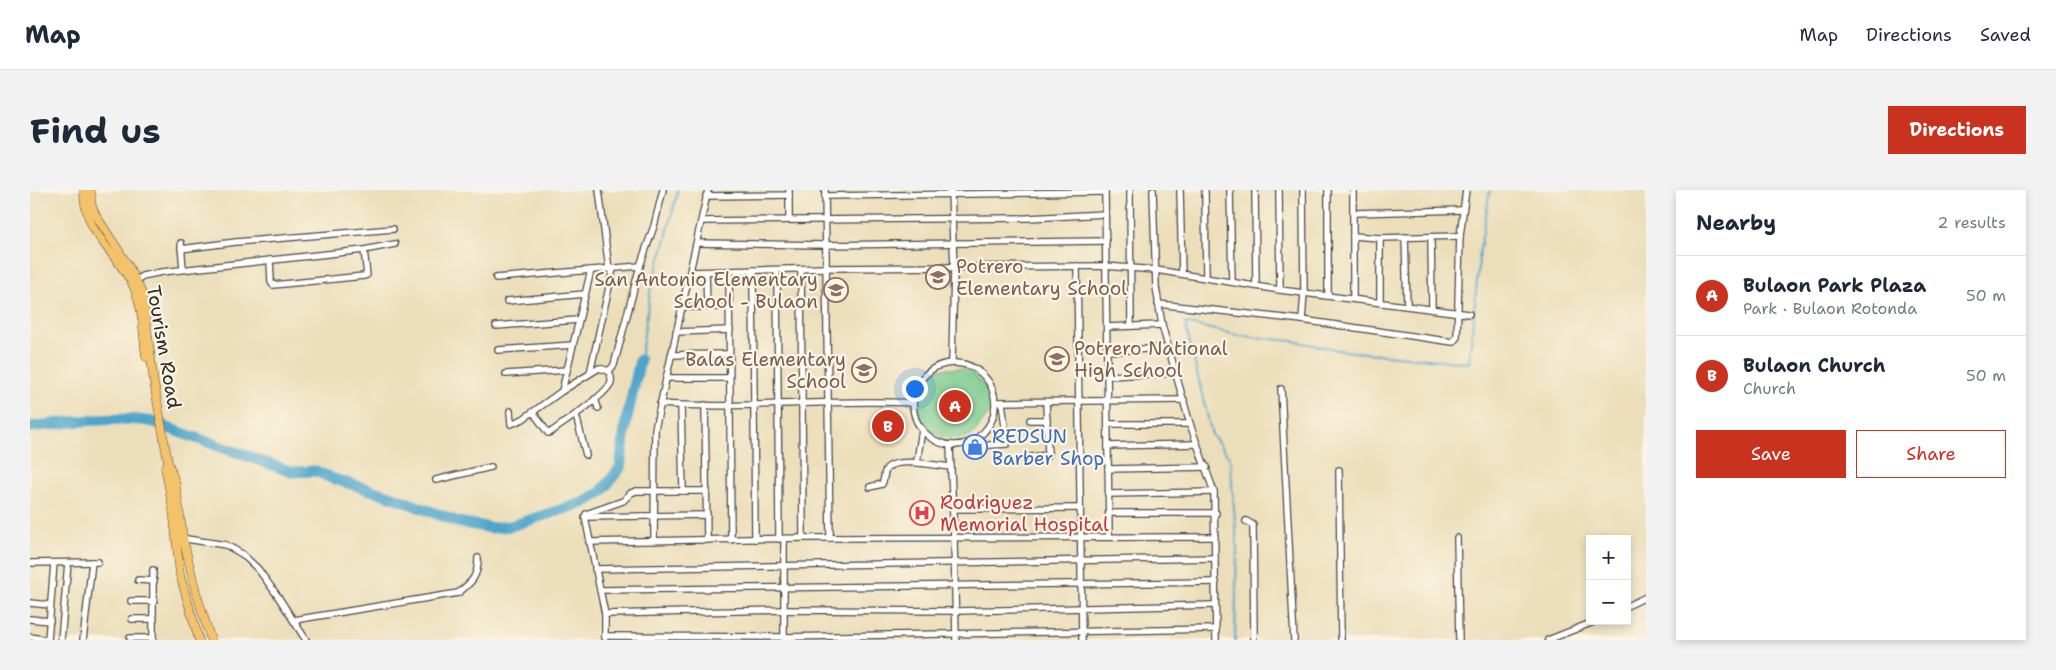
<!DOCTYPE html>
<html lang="en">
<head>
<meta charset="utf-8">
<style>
  body { margin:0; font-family:"Shantell Sans",sans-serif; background:#f2f2f3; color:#1f2937 }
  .controls { position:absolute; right:15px; bottom:15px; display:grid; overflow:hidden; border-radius:0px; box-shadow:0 2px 8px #0003 }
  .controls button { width:45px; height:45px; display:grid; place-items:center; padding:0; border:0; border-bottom:1px solid #e0e1e3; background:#fff; color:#1f2937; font:25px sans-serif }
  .you { position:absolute; left:884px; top:198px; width:18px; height:18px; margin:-12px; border:4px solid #fff; border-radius:50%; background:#1a73e8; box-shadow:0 0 0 8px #1a73e833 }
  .badge { display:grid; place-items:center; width:32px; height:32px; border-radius:50%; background:#c8321e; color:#fff; font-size:16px; font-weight:700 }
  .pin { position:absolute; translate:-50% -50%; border:2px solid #fff; box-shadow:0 1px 5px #0006 }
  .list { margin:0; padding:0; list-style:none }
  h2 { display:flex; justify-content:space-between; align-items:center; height:65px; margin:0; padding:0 20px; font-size:21px }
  h2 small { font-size:16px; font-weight:400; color:#747a83 }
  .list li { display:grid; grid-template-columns:32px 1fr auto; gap:15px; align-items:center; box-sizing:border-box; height:80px; padding:0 20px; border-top:1px solid #e0e1e3 }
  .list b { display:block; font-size:19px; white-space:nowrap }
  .list p { margin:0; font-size:16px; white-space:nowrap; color:#747a83 }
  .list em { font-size:16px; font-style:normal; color:#747a83 }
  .actions { display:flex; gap:10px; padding:15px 20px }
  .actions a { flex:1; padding:11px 0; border:1px solid #c8321e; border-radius:0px; text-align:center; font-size:18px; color:#c8321e }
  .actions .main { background:#c8321e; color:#fff }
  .map { position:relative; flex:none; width:1616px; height:450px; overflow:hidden; border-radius:0px }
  header { display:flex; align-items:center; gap:30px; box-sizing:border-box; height:70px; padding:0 25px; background:#fff; border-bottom:1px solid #e0e1e3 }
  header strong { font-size:24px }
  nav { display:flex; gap:28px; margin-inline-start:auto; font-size:18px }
  .intro { display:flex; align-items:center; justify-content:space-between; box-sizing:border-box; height:120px; padding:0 30px }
  h1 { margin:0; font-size:35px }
  .button { padding:12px 22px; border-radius:0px; background:#c8321e; color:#fff; font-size:18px; font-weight:700 }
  main { display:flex; gap:30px; padding:0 30px }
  aside { flex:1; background:#fff; border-radius:0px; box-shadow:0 2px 8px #0003 }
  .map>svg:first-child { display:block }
  .green { fill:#75c88a; stroke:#507a5a }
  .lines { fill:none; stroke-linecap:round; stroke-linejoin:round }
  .stream { stroke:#4ea5cb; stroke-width:2 }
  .river { stroke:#4ea5cb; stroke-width:11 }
  .minor-casing { stroke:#484640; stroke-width:8 }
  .major-casing { stroke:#484640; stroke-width:9 }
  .minor { stroke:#fff; stroke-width:5.5 }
  .major { stroke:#f3c26a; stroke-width:8 }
  .labels { text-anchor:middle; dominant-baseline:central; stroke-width:4.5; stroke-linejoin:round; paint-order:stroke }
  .education-label { font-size:19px; fill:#785e54; stroke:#fcf5e5; text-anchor:start }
  .street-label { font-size:19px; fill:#2b2b2b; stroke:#fcf5e5 }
  .shop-label { font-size:19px; fill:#366cbe; stroke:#fcf5e5; text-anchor:start }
  .health-label { font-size:19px; fill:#be3a42; stroke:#fcf5e5; text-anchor:start }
</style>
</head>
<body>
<header>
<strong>Map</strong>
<nav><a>Map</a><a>Directions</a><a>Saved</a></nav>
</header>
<div class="intro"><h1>Find us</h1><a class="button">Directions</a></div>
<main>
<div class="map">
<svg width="1616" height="450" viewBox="0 0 1616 450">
  <rect width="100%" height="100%" fill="#fcf5e5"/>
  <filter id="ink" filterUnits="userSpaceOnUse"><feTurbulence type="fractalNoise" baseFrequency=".02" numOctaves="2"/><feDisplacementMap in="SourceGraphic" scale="10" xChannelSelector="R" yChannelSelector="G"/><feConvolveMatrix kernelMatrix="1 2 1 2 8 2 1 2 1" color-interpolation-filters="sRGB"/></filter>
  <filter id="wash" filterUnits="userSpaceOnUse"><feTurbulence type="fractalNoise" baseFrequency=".0096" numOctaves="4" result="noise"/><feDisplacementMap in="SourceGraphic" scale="20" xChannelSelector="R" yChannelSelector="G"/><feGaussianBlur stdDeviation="1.12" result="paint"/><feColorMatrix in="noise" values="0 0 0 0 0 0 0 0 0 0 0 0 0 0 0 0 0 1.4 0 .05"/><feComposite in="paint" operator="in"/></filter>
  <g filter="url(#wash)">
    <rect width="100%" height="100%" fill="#ecdeba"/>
    <path class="green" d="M937 178C969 209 969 215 940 247 909 250 910 248 888 229L887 200 907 179Z"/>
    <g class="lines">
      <g class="stream">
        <path d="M610 170 621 97 634 56 648 0"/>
        <path d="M1205 450 1207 357 1200 268 1182 245 1155 133 1211 146 1263 151 1314 161 1439 173 1450 59 1460 0"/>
      </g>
      <path class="river" d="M0 237C30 233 116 221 138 238L262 282 286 281 301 288 360 306 428 332 461 338 481 336 555 312 571 302 590 278 596 232 610 170"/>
    </g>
  </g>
  <g filter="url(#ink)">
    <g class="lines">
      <defs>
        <g id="minor">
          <path d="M569 0 579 79"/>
          <path d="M795 0 800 348"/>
          <path d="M1075 0 1079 346"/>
          <path d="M1100 0 1101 136"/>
          <path d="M1123 0 1126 97 1132 135 1160 234 1184 302 1186 450"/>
          <path d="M1150 0 1152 84"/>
          <path d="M1175 0 1176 87"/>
          <path d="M1200 0 1202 92"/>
          <path d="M1225 0 1226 96"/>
          <path d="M1249 0 1250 100"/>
          <path d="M1323 0V108"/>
          <path d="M921 2 924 78 922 172"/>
          <path d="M759 5V29"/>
          <path d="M676 6 759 5V0"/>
          <path d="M795 6 1075 2"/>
          <path d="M1324 23 1433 20"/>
          <path d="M672 31 998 28 1075 24"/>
          <path d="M1323 46 1350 48 1430 46"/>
          <path d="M1375 47 1377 116"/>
          <path d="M1401 47 1402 118"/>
          <path d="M151 53 153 79"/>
          <path d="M667 53 795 55 1076 51"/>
          <path d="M151 59 206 52 363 39"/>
          <path d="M240 70 241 92 243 95 334 86 337 85 334 60"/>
          <path d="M1047 76 1052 450"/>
          <path d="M771 79 773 348"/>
          <path d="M723 80 725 349"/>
          <path d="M747 80 749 349"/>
          <path d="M699 81 701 350"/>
          <path d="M661 82 795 78 1075 76 1126 80 1250 100 1439 124"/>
          <path d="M676 82 677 117"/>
          <path d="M466 88 610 76"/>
          <path d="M105 94 112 86 132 82 334 60 365 54"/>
          <path d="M1298 106V0"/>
          <path d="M477 111 555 104"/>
          <path d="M1350 111V48"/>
          <path d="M1128 114 1272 130 1423 152 1427 147 1430 46 1436 0"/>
          <path d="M652 117H699"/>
          <path d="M1272 130 1274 103 1273 0"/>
          <path d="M466 136 548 130"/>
          <path d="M1077 137 1132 135"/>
          <path d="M646 142 700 140"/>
          <path d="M468 160 543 155"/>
          <path d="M1077 161 1137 158"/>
          <path d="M641 165 699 164"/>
          <circle cx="924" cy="214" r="41"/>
          <path d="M560 183 583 79"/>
          <path d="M476 184 537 180"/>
          <path d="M1077 186 1145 183"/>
          <path d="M636 188H699"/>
          <path d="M1251 199 1264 450"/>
          <path d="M532 201 561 80"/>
          <path d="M565 209 568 218"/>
          <path d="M966 212 1154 210"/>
          <path d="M630 214C714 220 799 208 883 213"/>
          <path d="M675 215 677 350"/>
          <path d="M651 216 653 301"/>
          <path d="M480 221 481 234 493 229 532 201 569 178 579 181 584 175 610 76 624 36 633 0"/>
          <path d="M503 222 518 243 521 242C532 234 578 204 581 192 582 188 580 185 579 181"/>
          <path d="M546 225 556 265"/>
          <path d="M1000 230H1017"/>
          <path d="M1078 234H1160"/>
          <path d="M939 253 946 259 959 255 977 254 972 212"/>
          <path d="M1078 256 1167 254"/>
          <path d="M920 257 924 349 926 450"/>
          <path d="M1001 267 1018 265 1016 212"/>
          <path d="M887 271 892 240"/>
          <path d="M1078 279 1177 277"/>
          <path d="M1309 280 1311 450"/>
          <path d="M406 290 461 277"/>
          <path d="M840 297 852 294C855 289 853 283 857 278 868 267 907 276 921 277"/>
          <path d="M1078 304 1184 302"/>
          <path d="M923 319 1050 318"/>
          <path d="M1079 323H1186"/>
          <path d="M555 327 556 324 593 311 601 303 606 301H677"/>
          <path d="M555 327 575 424V448"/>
          <path d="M555 327 677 325"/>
          <path d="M1216 331 1223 335 1224 450"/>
          <path d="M150 348 196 355 212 364 228 379 247 405 276 450"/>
          <path d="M1427 348 1429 450"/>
          <path d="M754 349V449"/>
          <path d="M624 351 625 239 678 0"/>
          <path d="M559 352 773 348 1185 347"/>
          <path d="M0 373 68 372"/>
          <path d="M565 379 1185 368"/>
          <path d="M123 380V450"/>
          <path d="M108 390 124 391"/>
          <path d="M570 400 1186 392"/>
          <path d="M101 411H124"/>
          <path d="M0 413 20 415"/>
          <path d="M1597 416 1616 407"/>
          <path d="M575 424 755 420 926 421 1185 415"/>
          <path d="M0 429 20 431"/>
          <path d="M102 429H124"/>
          <path d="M264 430 428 403C442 392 448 387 448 368"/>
          <path d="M575 446 754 447 1186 439"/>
          <path d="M0 447 18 450"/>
          <path d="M100 448H123"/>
          <path d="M18 450 24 373"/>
          <path d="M31 450 38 373"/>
          <path d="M53 450 62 372"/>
          <path d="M1518 450 1566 431"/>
        </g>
        <g id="major">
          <path d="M54 0C53 43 85 60 103 95 113 116 113 143 116 167"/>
          <path d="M61 0V13L65 24 98 75 113 105 124 193 138 272 146 295 153 348 166 402 181 450"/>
          <path d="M135 277 143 319 150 385 169 450"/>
        </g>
      </defs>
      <use href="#minor" class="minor-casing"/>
      <use href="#major" class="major-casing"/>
      <use href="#minor" class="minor"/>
      <use href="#major" class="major"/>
    </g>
  </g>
  <defs>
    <symbol id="school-ring" viewBox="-11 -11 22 22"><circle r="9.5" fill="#fcf5e5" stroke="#8d6e63" stroke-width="1.5"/><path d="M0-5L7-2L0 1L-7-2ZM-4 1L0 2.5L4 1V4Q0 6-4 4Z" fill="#8d6e63"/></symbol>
    <symbol id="shop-ring" viewBox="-11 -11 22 22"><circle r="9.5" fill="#fcf5e5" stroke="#3f7fe0" stroke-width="1.5"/><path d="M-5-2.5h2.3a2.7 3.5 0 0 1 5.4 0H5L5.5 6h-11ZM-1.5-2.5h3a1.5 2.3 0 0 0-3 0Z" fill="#3f7fe0"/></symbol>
    <symbol id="hospital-ring" viewBox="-11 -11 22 22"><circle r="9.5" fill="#fcf5e5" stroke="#e0444e" stroke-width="1.5"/><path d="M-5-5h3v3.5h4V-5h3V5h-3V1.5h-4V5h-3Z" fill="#e0444e"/></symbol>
  </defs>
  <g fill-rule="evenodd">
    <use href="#school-ring" x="894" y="73" width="28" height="28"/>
    <use href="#school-ring" x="792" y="86" width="28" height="28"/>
    <use href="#school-ring" x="1013" y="155" width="28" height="28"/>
    <use href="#school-ring" x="820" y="166" width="28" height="28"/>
    <use href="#shop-ring" x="931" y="243" width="28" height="28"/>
    <use href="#hospital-ring" x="878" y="309" width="28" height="28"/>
  </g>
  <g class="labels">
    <g class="education-label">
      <text x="926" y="76">Potrero<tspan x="926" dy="22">Elementary School</tspan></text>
      <text x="788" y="89" text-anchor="end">San Antonio Elementary<tspan x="788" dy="22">School - Bulaon</tspan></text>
      <text x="1044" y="158">Potrero National<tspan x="1044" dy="22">High School</tspan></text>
      <text x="816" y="169" text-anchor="end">Balas Elementary<tspan x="816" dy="22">School</tspan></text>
    </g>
    <g class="street-label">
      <text transform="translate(134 157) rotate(80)">Tourism Road</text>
    </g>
    <g class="shop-label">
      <text x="962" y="246">REDSUN<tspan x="962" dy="22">Barber Shop</tspan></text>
    </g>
    <g class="health-label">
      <text x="910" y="312">Rodriguez<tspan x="910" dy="22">Memorial Hospital</tspan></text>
    </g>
  </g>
</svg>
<div class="controls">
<button>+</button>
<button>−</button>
</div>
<div class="you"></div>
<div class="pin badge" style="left:925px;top:216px">A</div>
<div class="pin badge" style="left:858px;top:236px">B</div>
</div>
<aside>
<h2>Nearby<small>2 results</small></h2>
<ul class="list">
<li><span class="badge">A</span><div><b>Bulaon Park Plaza</b><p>Park · Bulaon Rotonda</p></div><em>50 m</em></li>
<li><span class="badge">B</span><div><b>Bulaon Church</b><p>Church</p></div><em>50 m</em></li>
</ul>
<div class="actions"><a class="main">Save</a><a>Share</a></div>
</aside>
</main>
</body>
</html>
